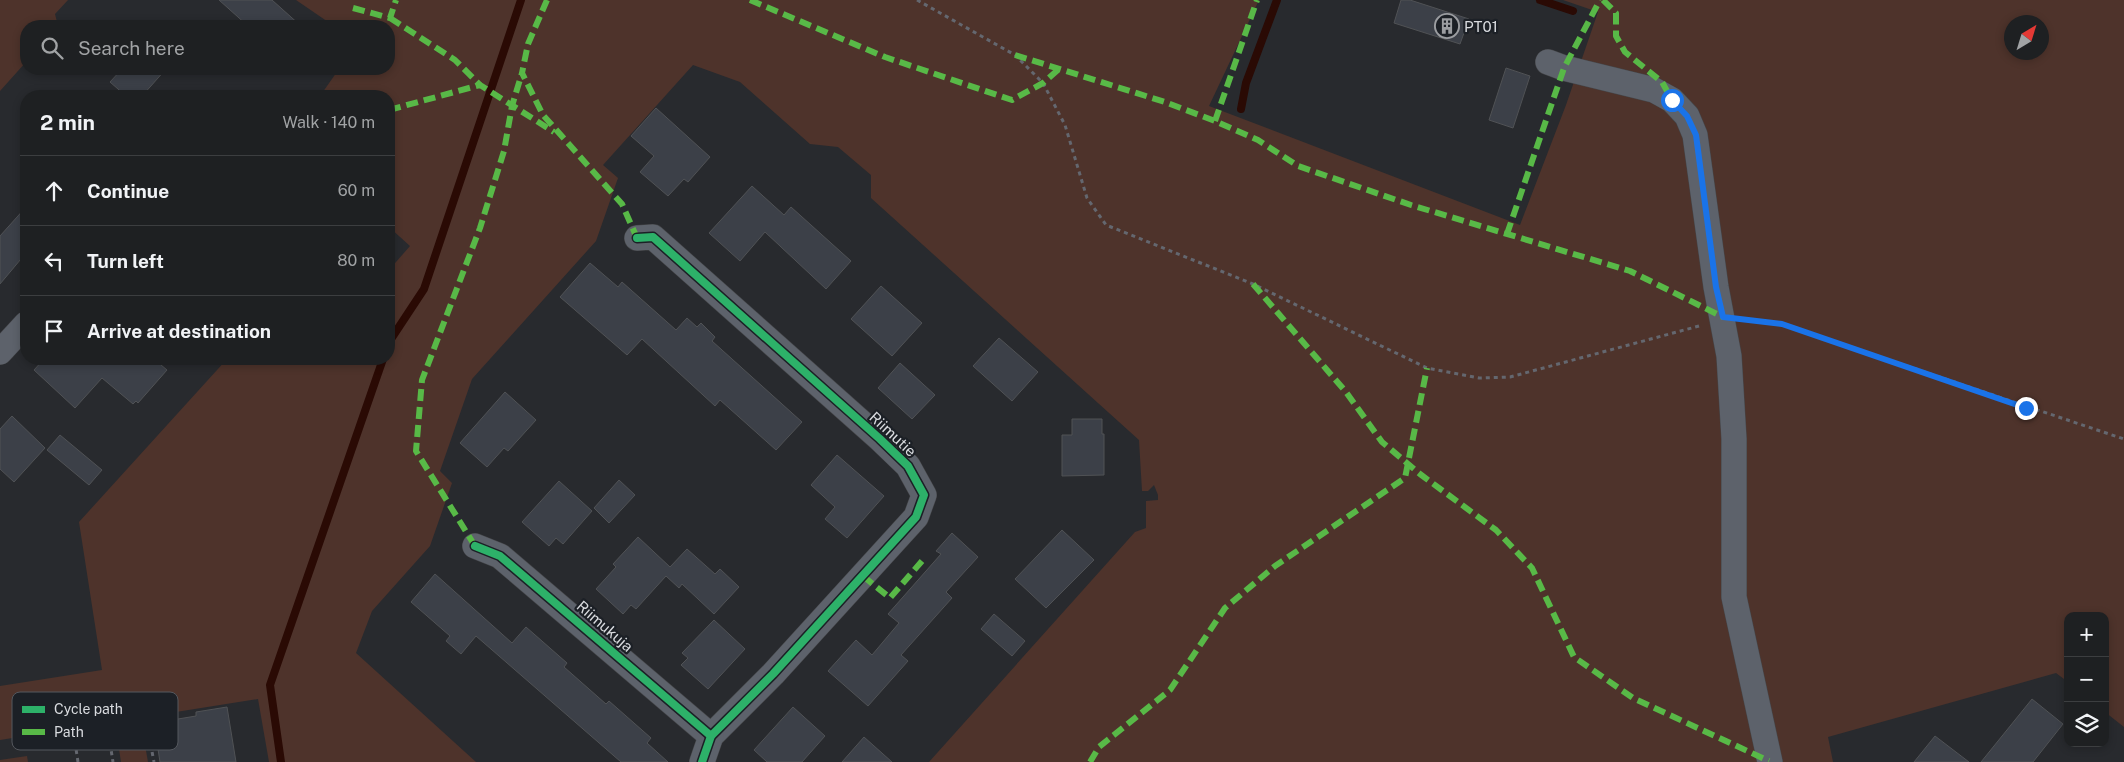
<!DOCTYPE html>
<html lang="en">
<head>
<meta charset="utf-8">
<style>
  body { margin:0; font-family:"Public Sans",sans-serif; background:#2b2d2f; color:#f1f3f6 }
  .controls { position:absolute; right:15px; bottom:15px; display:grid; overflow:hidden; border-radius:10px; box-shadow:0 2px 8px #0003 }
  .controls button { width:45px; height:45px; display:grid; place-items:center; padding:0; border:0; border-bottom:1px solid #3c3e40; background:#1e2022; color:#f1f3f6; font:25px sans-serif }
  .compass { position:absolute; left:2004px; top:15px; width:45px; height:45px; border-radius:50%; background:#1e2022; box-shadow:0 2px 8px #0003; rotate:38deg }
  .stop { position:absolute; width:15px; height:15px; margin:-11px; border:4px solid #1a73e8; border-radius:50%; background:#fff }
  .stop.end { background:#1a73e8; border-color:#fff; box-shadow:0 1px 5px #0008 }
  .list { margin:0; padding:0; list-style:none }
  h2 { display:flex; justify-content:space-between; align-items:center; height:65px; margin:0; padding:0 20px; font-size:21px }
  h2 small { font-size:16px; font-weight:400; color:#a1a3a5 }
  .list li { display:grid; grid-template-columns:32px 1fr auto; gap:15px; align-items:center; box-sizing:border-box; height:70px; padding:0 20px; border-top:1px solid #3c3e40 }
  .list b { display:block; font-size:19px; white-space:nowrap }
  .list em { font-size:16px; font-style:normal; color:#a1a3a5 }
  .icon { flex:none; width:28px; height:28px; fill:none; stroke:currentColor; stroke-width:2; stroke-linecap:round; stroke-linejoin:round }
  .map { position:relative; flex:none; width:2124px; height:762px; overflow:hidden }
  .search { position:absolute; background:#1e2022; box-shadow:0 2px 8px #0003; left:20px; top:20px; width:375px; height:55px; display:flex; align-items:center; gap:12px; box-sizing:border-box; padding:0 18px; border-radius:20px; color:#a1a3a5; font-size:19px }
  .panel { position:absolute; background:#1e2022; box-shadow:0 2px 8px #0003; left:20px; top:90px; width:375px; height:275px; border-radius:20px }
  .map>svg:first-child { display:block }
  .green { fill:#4e332b; fill-rule:evenodd }
  .lines { fill:none; stroke-linecap:round; stroke-linejoin:round }
  .stream { stroke:#2a0a04; stroke-width:8 }
  .building { fill:#3c4048; stroke:#505255 }
  .minor-casing { stroke:#454649; stroke-width:26 }
  .path { stroke:#64676f; stroke-width:3; stroke-dasharray:4 4; stroke-linecap:butt }
  .minor { stroke:#5d626b; stroke-width:25 }
  .quiet { stroke:#58b947; stroke-width:6; stroke-dasharray:12 6; stroke-linecap:butt }
  .cycleway-casing { stroke:#1c2026; stroke-width:11 }
  .cycleway { stroke:#2db169; stroke-width:8 }
  .route { stroke:#1a73e8; stroke-width:6 }
  .labels { text-anchor:middle; dominant-baseline:central; stroke-width:4.5; stroke-linejoin:round; paint-order:stroke }
  .poi-label { font-size:15px; fill:#d9dbdf; stroke:#1c2026; text-anchor:start }
  .street-label { font-size:15px; fill:#d9dbdf; stroke:#1c2026 }
  .key { fill:#1c2026; stroke:#55585e; stroke-width:1 }
  .key-label { font-size:14px; fill:#d9dbdf }
</style>
</head>
<body>
<div class="map">
<svg width="2124" height="762" viewBox="0 0 2124 762">
  <rect width="100%" height="100%" fill="#282a2e"/>
  <g class="green">
    <path d="M0 0H68L55 14 58 26H26V62L0 91Z"/>
    <path d="M296 0H1259L1209 106 1520 225 1566 105 1598 12 1563 0H2124V727L2105 712V616H2068V682L2056 673 1828 737 1833 762H929L1135 532 1146 528V501L1158 500V495L1154 485 1148 491H1142L1139 440 871 198V175L838 147 810 144 740 82 693 65 603 165 618 178 596 241 472 379 440 471 452 483 430 546 372 611 356 653 476 762H269L258 699 0 740V686L102 670 79 522 227 359H389V270L410 246 389 227V96H320L339 69H389V26H334ZM2012 22H2042V52H2012Z"/>
    <path d="M145 745 148 762H121L119 749Z"/>
    <path d="M27 756 28 762H0V760Z"/>
  </g>
  <g class="lines">
    <g class="stream">
      <path d="M1540 0 1573 11"/>
      <path d="M1241 109 1246 83 1277 0"/>
      <path d="M389 342 424 289 521 0"/>
      <path d="M281 762 270 685 383 359"/>
    </g>
  </g>
  <g class="building">
    <path d="M219 0H272L301 26H248Z"/>
    <path d="M1401 0H1410L1469 19 1460 44 1394 23Z"/>
    <path d="M1506 68 1530 76 1513 128 1489 120Z"/>
    <path d="M122 69H166L142 96H126L110 82Z"/>
    <path d="M656 108 710 157 688 182 684 179 668 196 640 172 654 156 631 136Z"/>
    <path d="M752 186 784 215 791 207 851 261 826 289 765 232 740 261 709 233Z"/>
    <path d="M26 207V253L0 284V236Z"/>
    <path d="M590 263 618 287 622 282 676 330 687 318 697 327 701 323 715 337 712 341 802 422 776 450 720 400 715 406 642 339 627 355 560 297Z"/>
    <path d="M881 286 922 323 892 356 851 319Z"/>
    <path d="M999 338 1038 372 1012 401 973 366Z"/>
    <path d="M44 359H154L167 370 138 403 136 401 133 404 102 378 75 408 34 370Z"/>
    <path d="M900 363 935 395 912 419 878 388Z"/>
    <path d="M505 392 536 420 508 451 504 448 487 467 460 443Z"/>
    <path d="M12 416 45 448 14 482 0 469V429Z"/>
    <path d="M1072 419H1102V434H1104V475L1062 476V435H1072Z"/>
    <path d="M60 435 102 470 89 485 47 450Z"/>
    <path d="M837 455 884 496 847 538 825 519 835 507 811 485Z"/>
    <path d="M619 480 635 495 609 523 594 508Z"/>
    <path d="M559 481 592 511 563 544 556 538 549 546 522 522Z"/>
    <path d="M1062 530 1094 560 1046 608 1015 579Z"/>
    <path d="M952 533 978 557 946 592 952 598 901 655 908 661 868 706 828 671 856 640 872 655 899 623 888 614 941 554 936 551Z"/>
    <path d="M638 537 670 567 687 549 715 574 720 569 739 587 714 614 682 584 679 588 666 576 636 609 631 605 623 614 596 589 616 567 613 564Z"/>
    <path d="M435 574 512 643 526 627 567 663 564 667 606 704 609 701 651 738 647 743 668 762H621L476 636 461 654 446 641 450 636 411 602Z"/>
    <path d="M994 614 1025 641 1012 656 981 629Z"/>
    <path d="M714 620 745 649 708 689 681 665 688 658 682 653Z"/>
    <path d="M2032 699 2063 724 2033 762H1981Z"/>
    <path d="M227 707 236 762H160L154 723 196 716V712Z"/>
    <path d="M793 707 825 736 802 762H767L754 750Z"/>
    <path d="M1935 736 1969 762H1914Z"/>
    <path d="M864 737 892 762H842Z"/>
  </g>
  <g class="lines">
    <defs>
      <g id="minor">
        <path d="M1548 62 1564 68 1654 90 1672 100 1687 116 1695 135 1716 287 1729 356 1734 439V597L1770 762"/>
        <path d="M637 238 653 237 880 439 908 466 924 495 916 517 773 674 711 736 702 762"/>
        <path d="M0 352 26 324"/>
        <path d="M475 546 500 556 711 736"/>
      </g>
    </defs>
    <use href="#minor" class="minor-casing"/>
    <g class="path">
      <path d="M917 0 1015 55 1043 83 1065 125 1087 198 1106 225 1253 284 1427 368 1479 378 1510 377 1699 326"/>
      <path d="M1746 319 1782 324 2124 439"/>
      <path d="M110 743 149 736 154 762"/>
      <path d="M78 762 76 749 110 743 113 762"/>
    </g>
    <use href="#minor" class="minor"/>
    <g class="quiet">
      <path d="M547 0 528 44 522 73 543 115 622 204 637 238"/>
      <path d="M750 0 885 57 1012 100 1043 83 1059 69"/>
      <path d="M1603 0 1616 13V36L1625 52 1662 82 1672 100"/>
      <path d="M353 8 390 18 396 0"/>
      <path d="M390 18 455 60 480 85"/>
      <path d="M1015 55 1165 102 1215 121 1258 140 1298 166 1411 205 1630 271 1723 317"/>
      <path d="M389 110 480 85 554 132"/>
      <path d="M1215 121 1257 0"/>
      <path d="M1507 234 1564 68 1600 0"/>
      <path d="M1253 284 1346 392 1382 442 1420 474 1496 530 1532 568 1574 657 1633 698 1769 761"/>
      <path d="M475 546 416 451 422 380 480 228 504 151 512 106 522 73"/>
      <path d="M863 576 890 598 922 561"/>
      <path d="M1090 762 1099 747 1170 690 1225 608 1275 566 1405 478 1427 368"/>
    </g>
    <defs>
      <g id="cycleway">
        <path d="M637 238 653 237 880 439 908 466 924 495 916 517 773 674 711 736 702 762"/>
        <path d="M475 546 500 556 711 736"/>
      </g>
    </defs>
    <use href="#cycleway" class="cycleway-casing"/>
    <use href="#cycleway" class="cycleway"/>
  </g>
  <g class="lines">
    <path class="route" d="M1672 100 1687 116 1696 135 1716 287 1723 317 1782 324 2026 408"/>
  </g>
  <defs>
    <symbol id="building-ring" viewBox="-11 -11 22 22"><circle r="9.5" fill="#1c2026" stroke="#9b9da1" stroke-width="1.5"/><path d="M-4-6H4V6H1V3H-1V6H-4ZM-2.5-4.3h1.7v1.8h-1.7ZM.8-4.3h1.7v1.8H.8ZM-2.5-1h1.7V.8h-1.7ZM.8-1h1.7V.8H.8Z" fill="#9b9da1"/></symbol>
  </defs>
  <g fill-rule="evenodd">
    <use href="#building-ring" x="1433" y="12" width="28" height="28"/>
  </g>
  <g class="labels">
    <g class="poi-label">
      <text x="1464" y="26">PT01</text>
    </g>
    <g class="street-label">
      <text transform="translate(893 434) rotate(43)">Riimutie</text>
      <text transform="translate(605 626) rotate(41)">Riimukuja</text>
    </g>
  </g>
  <rect x="12" y="692" width="166" height="58" rx="8" class="key"/>
  <rect x="22" y="706" width="23" height="7" fill="#2db169"/>
  <rect x="22" y="729" width="23" height="6" fill="#58b947"/>
  <g class="key-label">
    <text x="54" y="714">Cycle path</text>
    <text x="54" y="737">Path</text>
  </g>
</svg>
<div class="controls">
<button>+</button>
<button>−</button>
<button><svg class="icon" aria-label="layers" viewBox="0 0 24 24"><path d="M12 4l9 5-9 5-9-5zM3 14l9 5 9-5"/></svg></button>
</div>
<svg class="compass" viewBox="-18 -18 36 36"><path d="M0-13l5 13h-10z" fill="#e53935"/><path d="M0 13l5-13h-10z" fill="#a1a3a5"/></svg>
<div class="stop" style="left:1672px;top:100px"></div>
<div class="stop end" style="left:2026px;top:408px"></div>
<div class="search"><svg class="icon" aria-label="search" viewBox="0 0 24 24"><circle cx="10" cy="10" r="6"/><path d="M15 15l6 6"/></svg>Search here</div>
<section class="panel">
<h2>2 min<small>Walk · 140 m</small></h2>
<ul class="list">
<li><svg class="icon" aria-label="ahead" viewBox="0 0 24 24"><path d="M12 20V5M6 11l6-6 6 6"/></svg><div><b>Continue</b></div><em>60 m</em></li>
<li><svg class="icon" aria-label="left" viewBox="0 0 24 24"><path d="M17 20v-9H6M10 6l-5 5 5 5"/></svg><div><b>Turn left</b></div><em>80 m</em></li>
<li><svg class="icon" aria-label="arrive" viewBox="0 0 24 24"><path d="M6 21V4h12l-3 4 3 4H6"/></svg><div><b>Arrive at destination</b></div></li>
</ul>
</section>
</div>
</body>
</html>
